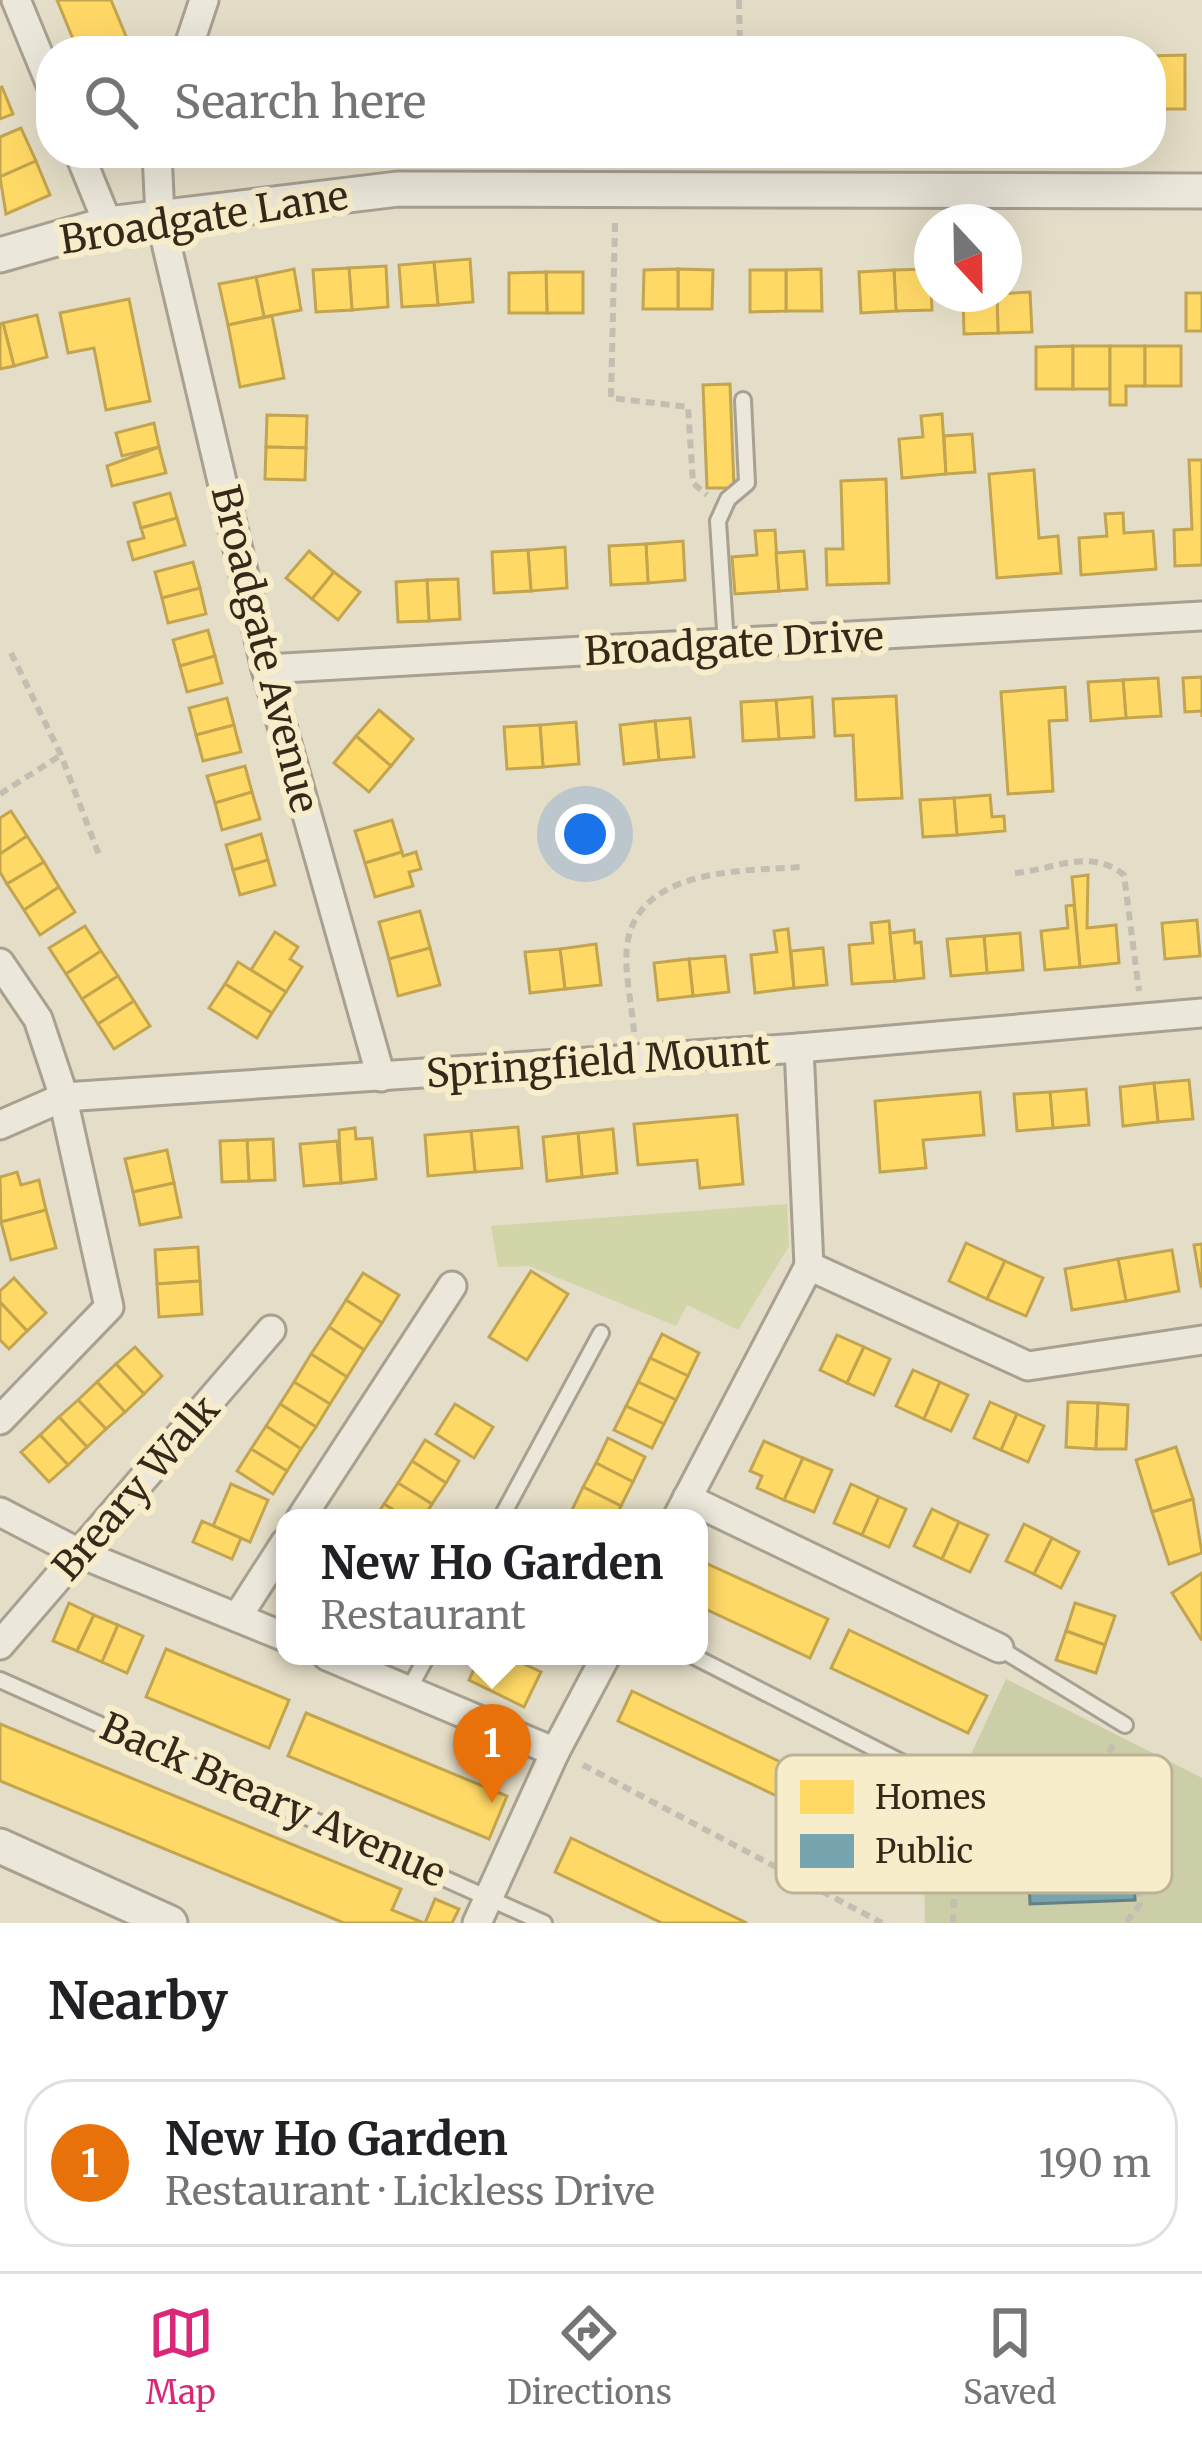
<!DOCTYPE html>
<html lang="en">
<head>
<meta charset="utf-8">
<style>
  body { margin:0; font-family:Merriweather,serif; background:#f2f2f2; color:#202124 }
  .compass { position:absolute; left:914px; top:204px; width:108px; height:108px; border-radius:50%; background:#fff; box-shadow:0 12px 48px #0002; rotate:158deg }
  .you { position:absolute; left:585px; top:834px; width:42px; height:42px; margin:-30px; border:9px solid #fff; border-radius:50%; background:#1a73e8; box-shadow:0 0 0 18px #1a73e833 }
  .badge { display:grid; place-items:center; width:78px; height:78px; border-radius:50%; background:#db2777; color:#fff; font-size:39px; font-weight:700 }
  .pin { position:absolute; translate:-50% -99px; filter:drop-shadow(0 3px 6px #0008) }
  .pin::after { content:''; position:absolute; top:63px; width:42px; height:36px; background:inherit; clip-path:polygon(0 0,100% 0,50% 100%) }
  .popup { position:absolute; left:276px; top:1509px; width:432px; height:156px; box-sizing:border-box; display:grid; place-content:center; border-radius:24px; background:#fff; filter:drop-shadow(0 3px 9px #0005); font-size:39px; white-space:nowrap; color:#757577 }
  .popup b { font-size:45px; color:#202124 }
  .popup::after { content:''; position:absolute; left:50%; top:100%; margin-left:-24px; border:24px solid transparent; border-top-color:#fff }
  .list { margin:0; padding:0; list-style:none }
  h2 { display:flex; justify-content:space-between; align-items:center; height:156px; margin:0; padding:0 48px; font-size:51px }
  h2 small { font-size:39px; font-weight:400; color:#757577 }
  .list li { display:grid; grid-template-columns:78px 1fr auto; gap:36px; align-items:center; box-sizing:border-box; height:168px; margin:0 24px 24px; padding:0 24px; border:3px solid #e0e0e0; border-radius:48px }
  .list b { display:block; font-size:45px; white-space:nowrap }
  .list p { margin:0; font-size:39px; white-space:nowrap; color:#757577 }
  .list em { font-size:39px; font-style:normal; color:#757577 }
  .icon { flex:none; width:66px; height:66px; fill:none; stroke:currentColor; stroke-width:2; stroke-linecap:round; stroke-linejoin:round }
  .map { position:relative; flex:none; width:1202px; height:1923px; overflow:hidden }
  .search { position:absolute; background:#fff; box-shadow:0 12px 48px #0002; left:36px; right:36px; top:36px; height:132px; display:flex; align-items:center; gap:30px; box-sizing:border-box; padding:0 42px; border-radius:48px; color:#757577; font-size:45px }
  .sheet { height:348px; background:#fff }
  nav { display:flex; justify-content:space-around; align-items:center; box-sizing:border-box; height:168px; border-top:3px solid #e0e0e0; background:#fff; font-size:33px; color:#757577 }
  nav a { display:grid; justify-items:center; gap:6px }
  nav .on { color:#db2777 }
  .map>svg:first-child { display:block }
  .green { fill:#d2d5a8 }
  .cemetery { fill:#cccea8; fill-rule:evenodd }
  .homes { fill:#ffd966; stroke:#c3a44f; stroke-width:3 }
  .public { fill:#76a5af; stroke:#638082; stroke-width:3 }
  .lines { fill:none; stroke-linecap:round; stroke-linejoin:round }
  .service-casing { stroke:#a8a091; stroke-width:20 }
  .minor-casing { stroke:#a8a091; stroke-width:33 }
  .tertiary-casing { stroke:#a8a091; stroke-width:39 }
  .path { stroke:#c3beb1; stroke-width:6; stroke-dasharray:9 6; stroke-linecap:butt }
  .service { stroke:#ebe7da; stroke-width:14 }
  .minor { stroke:#ebe7da; stroke-width:27 }
  .tertiary { stroke:#ebe7da; stroke-width:33 }
  .labels { text-anchor:middle; dominant-baseline:central; stroke-width:12; stroke-linejoin:round; paint-order:stroke }
  .street-label { font-size:39px; fill:#36291a; stroke:#f7edcb }
  .key { fill:#f7edcb; stroke:#bdb296; stroke-width:3 }
  .key-label { font-size:33px; fill:#36291a }
</style>
</head>
<body>
<div class="map">
<svg width="1202" height="1923" viewBox="0 0 1202 1923">
  <rect width="100%" height="100%" fill="#e4ddc7"/>
  <path class="green" d="M787 1204 789 1246 738 1330 687 1305 676 1326 529 1266 498 1267 491 1226Z"/>
  <path class="cemetery" d="M1006 1679 1202 1778V1923H925L924 1855ZM1026 1811 1135 1900 1030 1904 1029 1877 990 1879 988 1842 1028 1840Z"/>
  <g class="homes">
    <path d="M57 0H111L128 41 120 45 122 51H78Z"/>
    <path d="M1185 55V109H1152L1151 56Z"/>
    <path d="M2 87 13 114 0 119V88Z"/>
    <path d="M21 128 36 161 0 177V137Z"/>
    <path d="M36 161 50 195 6 214 0 177Z"/>
    <path d="M470 259 473 302 438 305 434 262Z"/>
    <path d="M434 262 438 305 402 307 399 265Z"/>
    <path d="M386 266 388 307 352 310 349 268Z"/>
    <path d="M349 268 352 310 316 312 313 270Z"/>
    <path d="M294 269 301 310 264 317 256 277Z"/>
    <path d="M678 269 713 270 712 309H678Z"/>
    <path d="M678 269V309H643L644 270Z"/>
    <path d="M821 269 822 311H786V270Z"/>
    <path d="M930 269 932 310 896 311 894 270Z"/>
    <path d="M750 270H786V311L750 312Z"/>
    <path d="M894 270 896 311 861 313 859 272Z"/>
    <path d="M546 272H583V313H547Z"/>
    <path d="M546 272 547 313H509V273Z"/>
    <path d="M256 277 264 317 228 325 219 284Z"/>
    <path d="M1030 292 1032 332 998 333 997 294Z"/>
    <rect x="1186" y="293" width="16" height="38"/>
    <path d="M997 294 998 333 964 334 963 295Z"/>
    <path d="M129 299 150 401 106 410 94 348 68 353 60 313Z"/>
    <path d="M37 315 47 357 14 366 3 323Z"/>
    <path d="M272 316 284 378 240 387 228 325Z"/>
    <path d="M3 323 14 366 0 369V324Z"/>
    <path d="M1073 346V389H1036V347Z"/>
    <rect x="1073" y="346" width="37" height="43"/>
    <path d="M1110 346H1145V386H1126V405H1110Z"/>
    <rect x="1145" y="346" width="36" height="40"/>
    <path d="M730 384 734 488H707L703 385Z"/>
    <path d="M942 414 946 474 902 478 899 439 923 437 921 416Z"/>
    <path d="M267 415 307 416 306 448 266 447Z"/>
    <path d="M154 423 159 447 122 456 116 433Z"/>
    <path d="M972 434 975 472 946 474 944 436Z"/>
    <path d="M159 447 166 473 112 486 107 466Z"/>
    <path d="M266 447 306 448 305 480 265 479Z"/>
    <path d="M1189 460H1202V565L1175 566 1174 530 1192 529Z"/>
    <path d="M1034 470 1039 538 1058 536 1061 573 997 578 989 474Z"/>
    <path d="M886 479 889 583 827 585 826 549H843L841 481Z"/>
    <path d="M170 493 177 518 141 528 134 503Z"/>
    <path d="M1123 513 1124 533 1153 531 1156 569 1081 575 1079 538 1107 536 1105 514Z"/>
    <path d="M177 518 185 545 133 560 128 542 144 538 141 528Z"/>
    <path d="M775 530 779 591 735 594 732 557 757 555 755 531Z"/>
    <path d="M683 541 685 580 648 583 646 544Z"/>
    <path d="M646 544 648 583 611 585 609 546Z"/>
    <path d="M565 547 567 588 531 591 528 550Z"/>
    <path d="M528 550 531 591 494 593 492 552Z"/>
    <path d="M309 551 334 572 312 599 286 578Z"/>
    <path d="M804 551 807 589 779 591 776 553Z"/>
    <path d="M193 562 200 588 162 598 155 572Z"/>
    <path d="M334 572 360 592 338 620 312 599Z"/>
    <path d="M458 579 460 619 429 621 427 580Z"/>
    <path d="M427 580 429 621 398 622 396 582Z"/>
    <path d="M200 588 206 614 168 623 162 598Z"/>
    <path d="M208 630 215 656 180 666 173 640Z"/>
    <path d="M215 656 222 683 187 692 180 666Z"/>
    <path d="M1202 677V717V711L1185 712 1183 678Z"/>
    <path d="M1158 678 1161 716 1126 718 1123 680Z"/>
    <path d="M1123 680 1126 718 1091 721 1088 682Z"/>
    <path d="M1065 687 1067 720 1049 721 1053 791 1008 794 1001 692Z"/>
    <path d="M896 696 902 798 856 800 853 735 835 736 833 699Z"/>
    <path d="M812 697 814 737 779 739 776 700Z"/>
    <path d="M227 698 234 725 196 735 189 708Z"/>
    <path d="M776 700 779 739 743 741 741 702Z"/>
    <path d="M379 710 413 739 391 766 356 736Z"/>
    <path d="M690 718 694 757 659 760 655 721Z"/>
    <path d="M655 721 659 760 624 764 620 725Z"/>
    <path d="M576 722 579 764 543 767 540 725Z"/>
    <path d="M234 725 241 752 203 761 196 735Z"/>
    <path d="M540 725 543 767 507 769 504 727Z"/>
    <path d="M356 736 391 766 369 792 334 763Z"/>
    <path d="M245 766 252 792 215 803 207 776Z"/>
    <path d="M252 792 260 819 222 830 215 803Z"/>
    <path d="M990 795 992 817 1004 816 1005 831 957 835 954 798Z"/>
    <path d="M954 798 957 835 923 837 920 800Z"/>
    <path d="M11 811 27 836 0 854V818Z"/>
    <path d="M392 820 402 852 365 863 355 831Z"/>
    <path d="M261 834 268 860 233 870 226 845Z"/>
    <path d="M27 836 44 862 7 884 0 872V854Z"/>
    <path d="M402 852 403 856 416 852 421 869 409 872 413 886 375 897 365 863Z"/>
    <path d="M268 860 275 885 240 895 233 870Z"/>
    <path d="M44 862 59 887 24 910 7 884Z"/>
    <path d="M1088 875 1087 928 1116 925 1119 963 1080 967 1072 877Z"/>
    <path d="M59 887 75 912 40 935 24 910Z"/>
    <path d="M1074 905 1080 967 1045 970 1041 931 1068 928 1066 906Z"/>
    <path d="M420 911 430 948 389 959 379 922Z"/>
    <path d="M1197 920 1200 956 1165 959 1162 923Z"/>
    <path d="M889 921 895 981 852 984 849 945 873 943 871 923Z"/>
    <path d="M85 926 101 951 66 974 49 948Z"/>
    <path d="M788 929 794 988 755 993 751 955 777 952 774 931Z"/>
    <path d="M914 930 915 943 921 942 924 978 895 981 890 933Z"/>
    <path d="M275 932 298 947 290 959 302 967 286 992 251 970Z"/>
    <path d="M1020 933 1023 970 987 973 984 936Z"/>
    <path d="M984 936 987 973 951 976 947 939Z"/>
    <path d="M596 944 601 985 565 989 560 949Z"/>
    <path d="M430 948 440 985 398 996 389 959Z"/>
    <path d="M823 948 827 985 794 988 791 951Z"/>
    <path d="M560 949 565 989 530 993 525 952Z"/>
    <path d="M101 951 118 976 82 999 66 974Z"/>
    <path d="M725 956 729 992 693 996 689 959Z"/>
    <path d="M689 959 693 996 658 1000 654 963Z"/>
    <path d="M238 962 286 992 272 1013 225 984Z"/>
    <path d="M118 976 134 1001 98 1024 82 999Z"/>
    <path d="M225 984 272 1013 257 1038 209 1008Z"/>
    <path d="M134 1001 150 1026 114 1049 98 1024Z"/>
    <path d="M1189 1080 1193 1119 1158 1122 1154 1083Z"/>
    <path d="M1154 1083 1158 1122 1123 1126 1120 1087Z"/>
    <path d="M1086 1089 1089 1125 1053 1128 1050 1092Z"/>
    <path d="M980 1092 984 1135 923 1140 926 1168 880 1172 875 1101Z"/>
    <path d="M1050 1092 1053 1128 1017 1131 1014 1094Z"/>
    <path d="M737 1115 743 1184 700 1188 697 1160 638 1165 634 1124Z"/>
    <path d="M518 1127 522 1168 475 1172 471 1131Z"/>
    <path d="M355 1128 356 1139 372 1138 376 1179 341 1183 339 1130Z"/>
    <path d="M613 1129 617 1173 582 1177 578 1133Z"/>
    <path d="M471 1131 475 1172 428 1176 425 1135Z"/>
    <path d="M578 1133 582 1177 547 1181 543 1137Z"/>
    <path d="M273 1139 275 1180 249 1181 247 1140Z"/>
    <path d="M247 1140 249 1181 222 1182 220 1141Z"/>
    <path d="M337 1141 341 1183 304 1186 300 1144Z"/>
    <path d="M167 1150 174 1183 133 1192 125 1159Z"/>
    <path d="M17 1172 21 1185 39 1180 46 1210 1 1222 0 1177Z"/>
    <path d="M174 1183 181 1217 140 1225 133 1192Z"/>
    <path d="M46 1210 56 1248 11 1260 1 1222Z"/>
    <path d="M966 1243 1005 1261 987 1299 949 1281Z"/>
    <path d="M1202 1244V1285L1201 1286 1194 1245Z"/>
    <path d="M198 1247 200 1281 157 1284 155 1250Z"/>
    <path d="M1172 1250 1179 1291 1126 1301 1118 1259Z"/>
    <path d="M1118 1259 1126 1301 1072 1310 1065 1269Z"/>
    <path d="M1005 1261 1043 1278 1026 1316 987 1299Z"/>
    <path d="M531 1271 568 1294 527 1360 489 1337Z"/>
    <path d="M363 1273 399 1295 382 1323 346 1300Z"/>
    <path d="M14 1278 46 1313 27 1331 0 1302V1291Z"/>
    <path d="M200 1281 202 1314 159 1317 157 1284Z"/>
    <path d="M346 1300 382 1323 364 1350 329 1327Z"/>
    <path d="M0 1302 27 1331 9 1349 0 1340Z"/>
    <path d="M329 1327 364 1350 347 1377 311 1354Z"/>
    <path d="M662 1334 699 1353 688 1376 650 1358Z"/>
    <path d="M837 1335 864 1347 847 1383 820 1370Z"/>
    <path d="M135 1347 162 1376 144 1394 116 1364Z"/>
    <path d="M864 1347 890 1359 874 1395 847 1383Z"/>
    <path d="M311 1354 347 1377 330 1404 294 1382Z"/>
    <path d="M650 1358 688 1376 676 1400 638 1382Z"/>
    <path d="M116 1364 144 1394 125 1412 97 1382Z"/>
    <path d="M913 1370 940 1382 924 1419 896 1406Z"/>
    <path d="M97 1382 125 1412 106 1429 78 1400Z"/>
    <path d="M294 1382 330 1404 316 1427 280 1404Z"/>
    <path d="M638 1382 676 1400 664 1424 626 1406Z"/>
    <path d="M940 1382 968 1395 951 1431 924 1419Z"/>
    <path d="M78 1400 106 1429 87 1447 59 1417Z"/>
    <path d="M990 1402 1017 1414 1001 1450 974 1438Z"/>
    <path d="M1068 1402 1098 1403 1096 1449 1066 1447Z"/>
    <path d="M1098 1403 1128 1405 1126 1449H1096Z"/>
    <path d="M280 1404 316 1427 301 1449 266 1426Z"/>
    <path d="M455 1404 493 1427 474 1458 436 1434Z"/>
    <path d="M626 1406 664 1424 652 1448 614 1430Z"/>
    <path d="M1017 1414 1044 1426 1028 1462 1001 1450Z"/>
    <path d="M59 1417 87 1447 68 1465 40 1435Z"/>
    <path d="M266 1426 301 1449 287 1471 251 1449Z"/>
    <path d="M40 1435 68 1465 49 1482 21 1452Z"/>
    <path d="M608 1438 645 1457 633 1482 596 1463Z"/>
    <path d="M425 1440 459 1461 446 1483 412 1461Z"/>
    <path d="M764 1441 803 1458 784 1500 757 1488 762 1476 750 1471Z"/>
    <path d="M1176 1447 1193 1499 1152 1512 1136 1460Z"/>
    <path d="M251 1449 287 1471 273 1494 237 1471Z"/>
    <path d="M803 1458 832 1470 814 1512 784 1500Z"/>
    <path d="M412 1461 446 1483 432 1504 398 1483Z"/>
    <path d="M596 1463 633 1482 621 1506 583 1487Z"/>
    <path d="M398 1483 432 1504 423 1518H406L384 1504Z"/>
    <path d="M231 1484 268 1500 250 1542 213 1526Z"/>
    <path d="M851 1484 879 1497 862 1535 834 1523Z"/>
    <path d="M583 1487 621 1506 615 1518H583L571 1512Z"/>
    <path d="M879 1497 906 1509 889 1547 862 1535Z"/>
    <path d="M1193 1499 1202 1553 1169 1564 1152 1512Z"/>
    <path d="M384 1504 406 1518H375Z"/>
    <path d="M932 1509 959 1522 942 1559 914 1546Z"/>
    <path d="M202 1521 241 1538 232 1559 193 1542Z"/>
    <path d="M959 1522 988 1535 970 1572 942 1559Z"/>
    <path d="M1024 1524 1052 1538 1034 1574 1006 1561Z"/>
    <path d="M1052 1538 1079 1552 1061 1588 1034 1574Z"/>
    <path d="M699 1560 828 1619 810 1658 699 1606Z"/>
    <path d="M1202 1573V1638L1201 1639 1172 1593Z"/>
    <path d="M69 1603 94 1615 77 1651 53 1641Z"/>
    <path d="M1075 1603 1115 1616 1105 1645 1066 1631Z"/>
    <path d="M94 1615 118 1625 102 1662 77 1651Z"/>
    <path d="M118 1625 143 1636 127 1673 102 1662Z"/>
    <path d="M849 1630 987 1696 968 1733 831 1668Z"/>
    <path d="M1066 1631 1105 1645 1096 1673 1056 1660Z"/>
    <path d="M166 1649 289 1700 269 1748 146 1697Z"/>
    <path d="M480 1656H507L541 1672 524 1707 469 1680Z"/>
    <path d="M632 1691 793 1768 779 1797 618 1721Z"/>
    <path d="M306 1713 507 1796 489 1839 288 1756Z"/>
    <path d="M0 1724 401 1889 392 1910 424 1923H344L0 1781Z"/>
    <path d="M802 1773 930 1836 915 1865 787 1803Z"/>
    <path d="M571 1838 747 1923H662L555 1872Z"/>
    <path d="M435 1899 459 1909 452 1923H425Z"/>
  </g>
  <path class="public" d="M1131 1805 1135 1900 1030 1904 1029 1877 989 1879 988 1842 1028 1840 1026 1810Z"/>
  <g class="lines">
    <defs>
      <g id="service">
        <path d="M726 645 718 521 728 499 747 483 743 400"/>
        <path d="M501 1518 601 1333"/>
        <path d="M999 1648 1125 1725"/>
        <path d="M693 1656 905 1764"/>
        <path d="M0 1680 544 1923"/>
        <path d="M407 1693 427 1656"/>
      </g>
      <g id="minor">
        <path d="M16 0 51 85"/>
        <path d="M187 51 204 0"/>
        <path d="M79 153 108 224"/>
        <path d="M157 153 160 217 266 669 381 1077"/>
        <path d="M266 669 1202 616"/>
        <path d="M0 963 38 1019 60 1085 109 1307 0 1420"/>
        <path d="M799 1048 809 1266 1028 1366 1202 1340"/>
        <path d="M0 1125 64 1097 799 1048 1202 1013"/>
        <path d="M687 1498 999 1648"/>
        <path d="M0 1512 81 1554 285 1637"/>
        <path d="M301 1518 452 1286"/>
        <path d="M677 1518 809 1266"/>
        <path d="M238 1616 285 1543"/>
        <path d="M0 1645 271 1330"/>
        <path d="M327 1656 555 1752"/>
        <path d="M477 1923 555 1752 606 1656"/>
      </g>
      <g id="tertiary">
        <path d="M0 255 108 224 398 189 1202 191"/>
        <path d="M0 1846 170 1923"/>
      </g>
    </defs>
    <use href="#service" class="service-casing"/>
    <use href="#minor" class="minor-casing"/>
    <use href="#tertiary" class="tertiary-casing"/>
    <g class="path">
      <path d="M739 0 740 51"/>
      <path d="M615 223 611 398 688 407 693 483 707 495"/>
      <path d="M11 653 61 755 99 855"/>
      <path d="M0 794 61 755"/>
      <path d="M1015 873C1053 870 1090 847 1124 875L1139 991"/>
      <path d="M634 1032C632 1005 624 973 627 946 637 867 744 871 801 867"/>
      <path d="M583 1765 882 1923"/>
      <path d="M1093 1781 1121 1788 1138 1807 1140 1904 1126 1923"/>
      <path d="M953 1923 956 1852 972 1816 1018 1796 1093 1781 1113 1745"/>
    </g>
    <use href="#service" class="service"/>
    <use href="#minor" class="minor"/>
    <use href="#tertiary" class="tertiary"/>
  </g>
  <g class="labels">
    <g class="street-label">
      <text transform="translate(204 218) rotate(-9)">Broadgate Lane</text>
      <text transform="translate(734 644) rotate(-3)">Broadgate Drive</text>
      <text transform="translate(265 649) rotate(76)">Broadgate Avenue</text>
      <text transform="translate(598 1062) rotate(-4)">Springfield Mount</text>
      <text transform="translate(136 1488) rotate(-49)">Breary Walk</text>
      <text transform="translate(273 1800) rotate(24)">Back Breary Avenue</text>
    </g>
  </g>
  <rect x="776" y="1755" width="396" height="138" rx="18" class="key"/>
  <rect x="800" y="1780" width="54" height="34" fill="#ffd966"/>
  <rect x="800" y="1834" width="54" height="34" fill="#76a5af"/>
  <g class="key-label">
    <text x="875" y="1809">Homes</text>
    <text x="875" y="1863">Public</text>
  </g>
</svg>
<svg class="compass" viewBox="-18 -18 36 36"><path d="M0-13l5 13h-10z" fill="#e53935"/><path d="M0 13l5-13h-10z" fill="#757577"/></svg>
<div class="you"></div>
<div class="pin badge" style="left:492px;top:1803px;background:#e8710a">1</div>
<div class="popup"><b>New Ho Garden</b>Restaurant</div>
<div class="search"><svg class="icon" aria-label="search" viewBox="0 0 24 24"><circle cx="10" cy="10" r="6"/><path d="M15 15l6 6"/></svg>Search here</div>
</div>
<section class="sheet">
<h2>Nearby<small></small></h2>
<ul class="list">
<li><span class="badge" style="background:#e8710a">1</span><div><b>New Ho Garden</b><p>Restaurant · Lickless Drive</p></div><em>190 m</em></li>
</ul>
</section>
<nav>
<a class="on"><svg class="icon" aria-label="map" viewBox="0 0 24 24"><path d="M3 6l6-2 6 2 6-2v14l-6 2-6-2-6 2zM9 4v14M15 6v14"/></svg>Map</a>
<a><svg class="icon" aria-label="directions" viewBox="0 0 24 24"><path d="M12 3l9 9-9 9-9-9zM9 14v-3h6M13 9l2 2-2 2"/></svg>Directions</a>
<a><svg class="icon" aria-label="saved" viewBox="0 0 24 24"><path d="M7 4h10v16l-5-4-5 4z"/></svg>Saved</a>
</nav>
</body>
</html>
